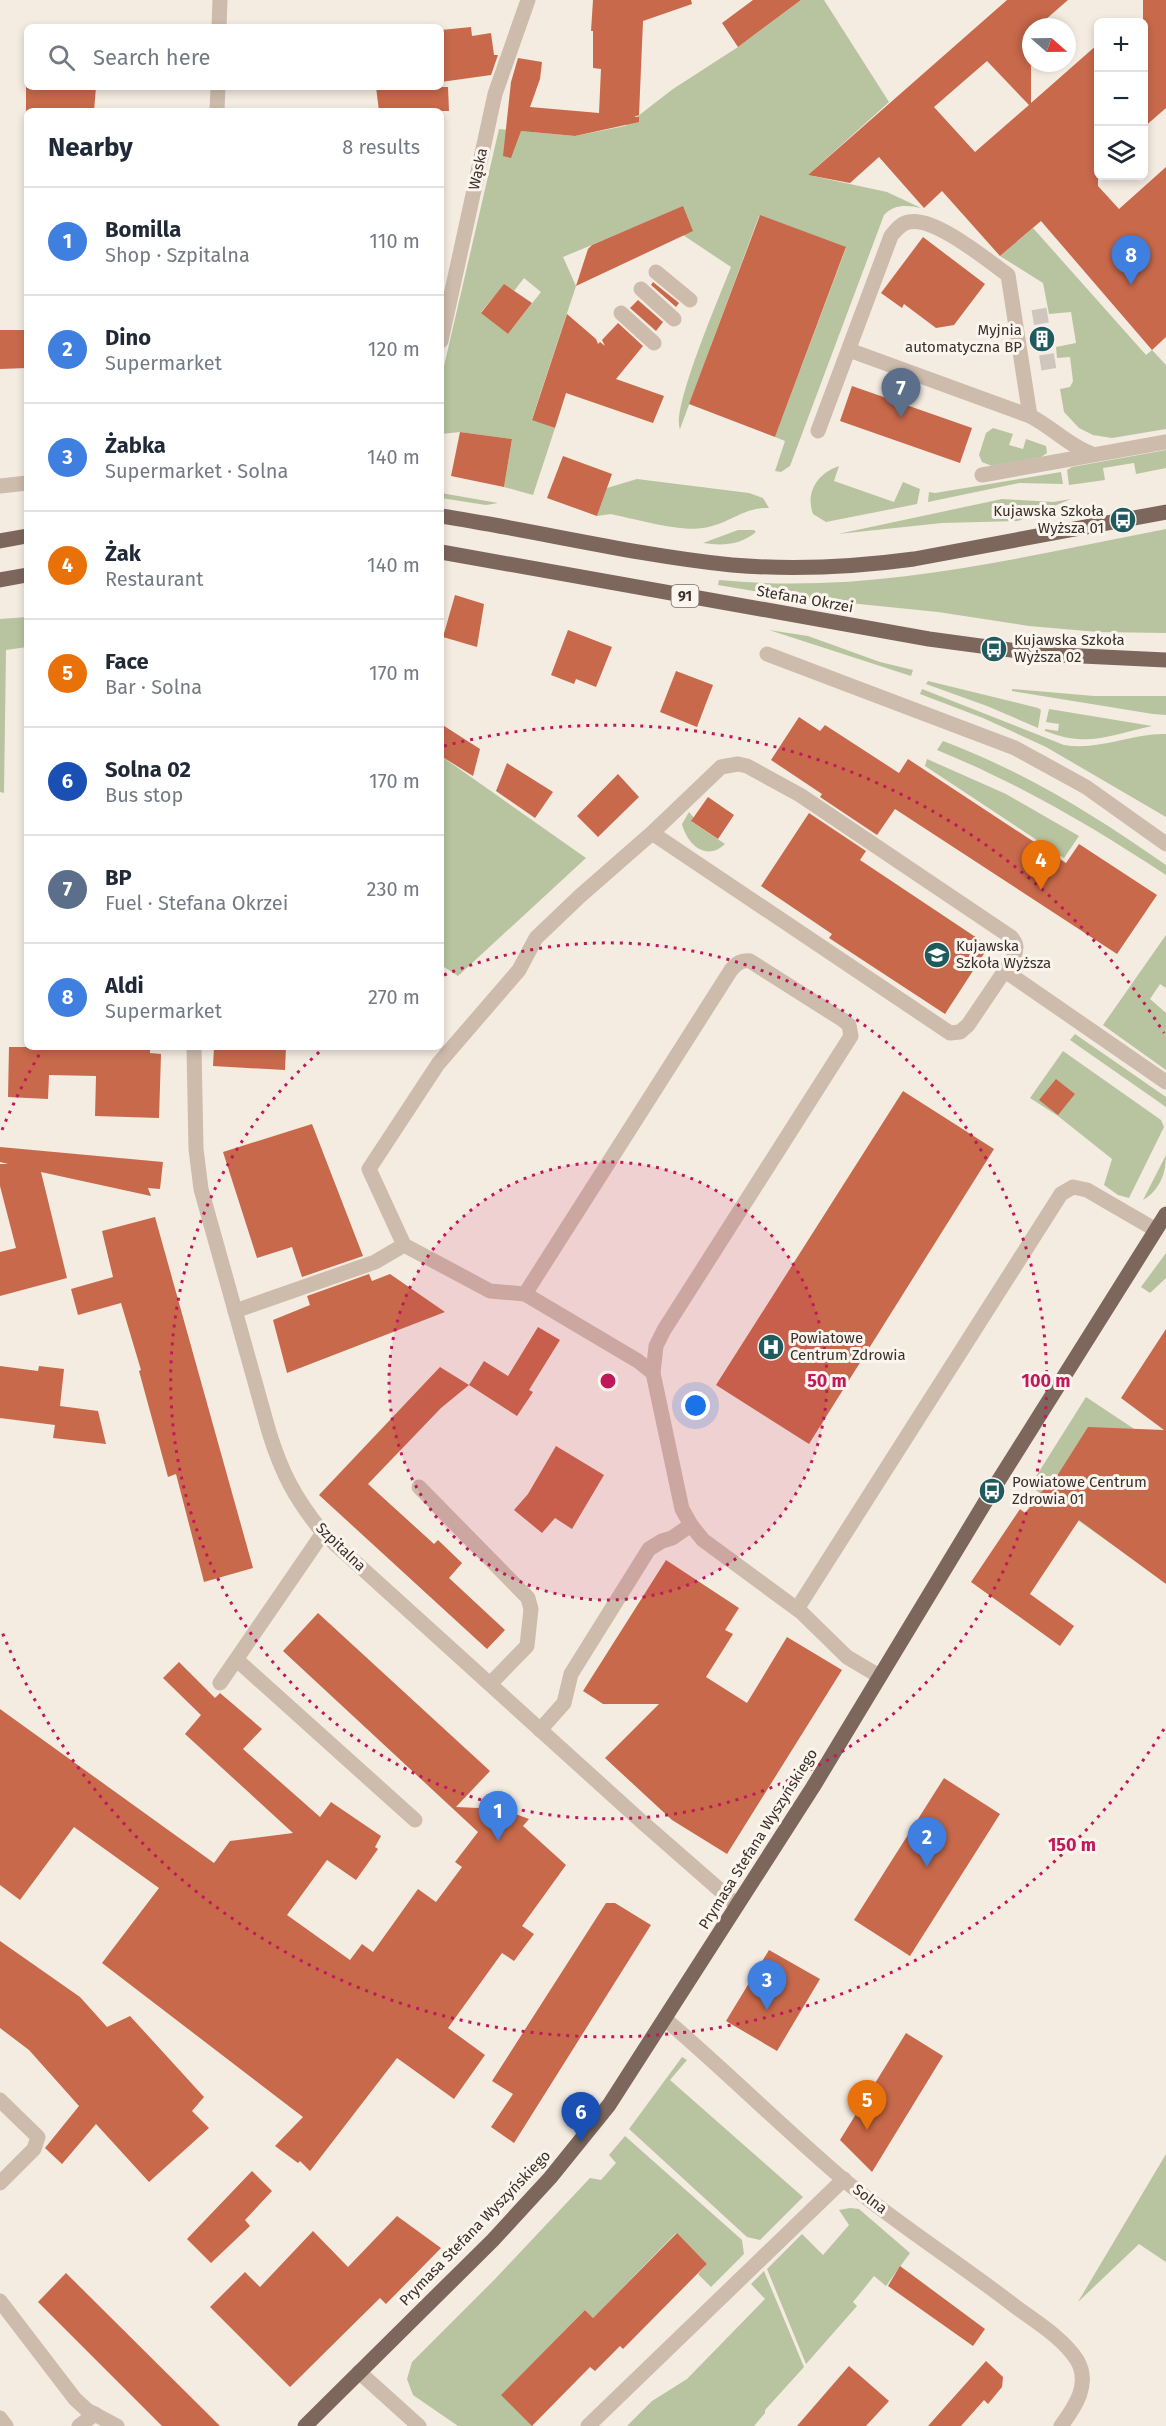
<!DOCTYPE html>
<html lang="en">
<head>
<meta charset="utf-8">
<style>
  body { margin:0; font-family:"Fira Sans",sans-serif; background:#f6f6f7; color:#1f2937 }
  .controls { position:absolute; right:18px; top:18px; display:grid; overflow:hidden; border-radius:9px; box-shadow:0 3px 9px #0003 }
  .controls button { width:54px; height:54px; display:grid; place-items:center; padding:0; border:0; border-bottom:2px solid #e0e1e3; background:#fff; color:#1f2937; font:30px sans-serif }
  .compass { position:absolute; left:1022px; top:18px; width:54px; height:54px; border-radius:50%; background:#fff; box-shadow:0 3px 9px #0003; rotate:110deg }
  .you { position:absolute; left:696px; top:1406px; width:21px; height:21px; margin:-15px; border:4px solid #fff; border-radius:50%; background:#1a73e8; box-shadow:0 0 0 9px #1a73e833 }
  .badge { display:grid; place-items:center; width:39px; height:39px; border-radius:50%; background:#7c3aed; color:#fff; font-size:20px; font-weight:700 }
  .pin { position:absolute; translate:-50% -50px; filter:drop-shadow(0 2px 3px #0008) }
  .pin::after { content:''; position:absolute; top:32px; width:21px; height:18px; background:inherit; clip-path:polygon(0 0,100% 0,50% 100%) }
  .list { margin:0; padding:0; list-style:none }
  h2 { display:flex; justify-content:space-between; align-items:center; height:78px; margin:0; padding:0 24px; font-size:26px }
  h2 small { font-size:20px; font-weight:400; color:#747a83 }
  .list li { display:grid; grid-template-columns:39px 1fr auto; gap:18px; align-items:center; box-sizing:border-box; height:108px; padding:0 24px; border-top:2px solid #e0e1e3 }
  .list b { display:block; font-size:22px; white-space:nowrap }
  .list p { margin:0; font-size:20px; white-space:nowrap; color:#747a83 }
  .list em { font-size:20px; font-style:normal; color:#747a83 }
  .icon { flex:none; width:33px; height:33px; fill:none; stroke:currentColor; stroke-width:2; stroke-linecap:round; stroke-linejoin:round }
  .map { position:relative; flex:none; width:1166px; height:2426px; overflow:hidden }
  .search { position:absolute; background:#fff; box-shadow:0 3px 9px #0003; left:24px; top:24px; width:420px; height:66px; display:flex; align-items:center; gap:15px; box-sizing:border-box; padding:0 21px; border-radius:9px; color:#747a83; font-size:22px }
  .panel { position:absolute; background:#fff; box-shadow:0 3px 9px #0003; left:24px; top:108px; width:420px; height:942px; border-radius:9px }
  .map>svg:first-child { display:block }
  .green { fill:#b8c4a0; fill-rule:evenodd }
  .building { fill:#c8694b; fill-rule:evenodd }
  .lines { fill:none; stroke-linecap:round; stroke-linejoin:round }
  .minor-tunnel { stroke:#cfc6bd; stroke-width:15; stroke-dasharray:15 8; stroke-linecap:butt }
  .minor { stroke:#cdbbac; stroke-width:15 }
  .major { stroke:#7d675c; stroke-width:15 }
  .ring { fill:none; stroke:#c2185b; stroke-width:3; stroke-dasharray:3 6 }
  .labels { text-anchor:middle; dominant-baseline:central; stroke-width:6; stroke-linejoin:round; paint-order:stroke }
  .shield { fill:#fbf5ee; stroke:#756b66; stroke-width:1.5 }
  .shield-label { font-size:14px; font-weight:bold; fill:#3b302b }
  .street-label { font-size:15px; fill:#3b302b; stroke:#fbf5ee }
  .poi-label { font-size:15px; fill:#3b302b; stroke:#fbf5ee; text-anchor:start }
  .centre { fill:#c2185b; stroke:#fbf5ee; stroke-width:3 }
  .ring-label { font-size:18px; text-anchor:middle; font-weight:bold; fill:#c2185b; stroke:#fbf5ee; stroke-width:6; stroke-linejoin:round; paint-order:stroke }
</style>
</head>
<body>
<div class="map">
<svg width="1166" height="2426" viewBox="0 0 1166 2426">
  <rect width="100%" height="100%" fill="#f4ebe1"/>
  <g class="green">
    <path d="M801 0H824L889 102 808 175 887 192 921 208C907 205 894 204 884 215L790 466 781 472 775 471 785 441 775 437 846 248 759 216 680 429C671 409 721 293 731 267L683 235V207L563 257 576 286 532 419 555 428 533 495 504 487 512 439 460 432 441 434V379L499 129 575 136 625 126 673 89 738 47ZM524 278 541 292 508 334 481 312 504 285 514 291Z"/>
    <path d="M1033 228 1146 355 1152 350 1166 365V429L1112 438 1093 435 1079 428 1064 412 1060 389 1070 387 1073 381 1070 357 1057 358 1056 347 1076 343 1071 312 1049 314 1043 283 1000 256Z"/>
    <path d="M993 428 1013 434 1009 445 1023 449 1026 439 1046 446 1047 453 1041 457 992 466 982 462 979 455 986 433Z"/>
    <path d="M1166 450V468L1136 474 1134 463 1103 468 1105 480 1069 485 1067 470 1072 467Z"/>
    <path d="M839 466 834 481 894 502 903 482 920 489 917 504 826 522 813 514C805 492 818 473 839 466Z"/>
    <path d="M1061 472 1063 484 1019 483 928 502 929 492 935 493Z"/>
    <path d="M637 479 749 493 763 498 769 508C743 507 730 524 703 528 680 532 635 519 611 514L597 516 607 488Z"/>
    <path d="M441 493 498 503 486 505 441 498Z"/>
    <path d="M1002 499 1053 502 1071 499 1018 521 942 523 838 534Z"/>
    <path d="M1166 529V633L1098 632 1029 626 938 612 790 597 718 585 719 580C873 595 1016 558 1166 529Z"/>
    <path d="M738 530H754L756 532C740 545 723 546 703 543Z"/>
    <path d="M27 617V647L6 650 4 793 0 792V619Z"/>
    <path d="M769 630 808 636 880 662 913 670 911 676Z"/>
    <path d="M928 681 1038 708 1041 710 1038 728 987 706 926 684Z"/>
    <path d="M922 689 1064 745C1099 751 1131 733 1166 734V817L1046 747 983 718 920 694Z"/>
    <path d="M1012 689 1094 696H1166V715L1153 714 1012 691Z"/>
    <path d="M1049 709 1140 724 1152 726C1110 735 1088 748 1045 731V729L1058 731 1059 724 1046 722Z"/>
    <path d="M943 741C1029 774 1091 813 1166 865V875C1091 826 1020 784 937 750Z"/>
    <path d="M441 756 586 858 458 976 441 965Z"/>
    <path d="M927 759 1006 794 1079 836 1064 858 925 766Z"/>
    <path d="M689 812 694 818 692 822 725 844C706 862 687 844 682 824Z"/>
    <path d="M1166 935V988L1160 984 1150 999 1166 1013V1070L1103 1025Z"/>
    <path d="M1075 1034 1166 1097V1107L1070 1040Z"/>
    <path d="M1063 1051 1161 1120 1164 1127 1129 1198 1118 1195 1104 1185 1112 1159 1058 1116 1030 1098Z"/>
    <path d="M1166 1155C1166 1173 1160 1190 1143 1200Z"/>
    <path d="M1166 1253V1278L1150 1293 1141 1287Z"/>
    <path d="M1086 1397 1166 1450 1156 1576 1030 1486Z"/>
    <path d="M682 2057 687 2060 670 2080 803 2197 760 2240 747 2237 629 2129Z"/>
    <path d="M625 2136 742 2240 744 2254 711 2287 698 2274 707 2264 676 2233 593 2318 585 2310 502 2395 533 2426H458L413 2395 407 2379 412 2362 495 2279 590 2178 601 2180 616 2163 609 2155Z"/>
    <path d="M1166 2154V2262L1139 2244 1078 2302Z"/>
    <path d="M850 2208 859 2209 910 2253 886 2286 874 2276 853 2302 857 2306 806 2364 767 2269 802 2234 823 2255 849 2225 839 2210Z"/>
    <path d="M764 2271 804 2367 765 2410V2413L754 2426H627L652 2401 687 2379 765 2299 751 2284Z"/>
  </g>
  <g class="building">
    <path d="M593 0H691L692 4 643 21 639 115 634 117H639V122L575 136 521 131 511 158 503 156 511 82 518 58 542 62 540 79 530 107 599 113 601 69 593 68V31H591Z"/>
    <path d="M753 0H801L738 47 722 23Z"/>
    <path d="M1007 0H1068L1037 27H1031V103L1098 44V186L1119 209 1166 167V337L1152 350 1041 221 1000 256 942 191 924 208 879 157 850 183 808 175ZM987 61 1029 105 975 152 934 107Z"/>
    <path d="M1143 0H1166V108L1143 128Z"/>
    <path d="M471 27 472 36 491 33 494 55H498L491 75 441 82V30Z"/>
    <path d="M26 87H96L94 111H26Z"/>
    <path d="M376 87H448L449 111H379Z"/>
    <path d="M683 206 693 231 576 286 588 249 592 245Z"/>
    <path d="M760 215 846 247 775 437 689 404Z"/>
    <path d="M923 237 985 284 954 325 936 328 904 304 902 308 881 293Z"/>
    <path d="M653 282 679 303 676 307 651 285Z"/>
    <path d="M504 284 532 303 508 334 481 313Z"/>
    <path d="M638 300 663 322 656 331 630 308Z"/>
    <path d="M567 314 596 339 598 344 600 342 605 346 602 340 618 323 643 346 616 379 664 396 653 423 566 393 555 428 532 420Z"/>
    <path d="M0 330H27V368L0 369Z"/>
    <path d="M852 386 972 428 960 463 840 421Z"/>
    <path d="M460 432 512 439 504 487 451 476Z"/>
    <path d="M563 456 612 474 597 516 547 498Z"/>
    <path d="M455 595 484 604 477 647 443 637Z"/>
    <path d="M568 630 612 647 596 687 576 679 574 684 551 675Z"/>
    <path d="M676 671 713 685 697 727 660 712Z"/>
    <path d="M799 717 820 731 825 725 899 773 908 759 1066 863 1079 844 1157 895 1117 954 895 809 877 835 820 797 822 794 771 760Z"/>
    <path d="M441 724 480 749 473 776 441 756Z"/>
    <path d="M507 763 553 792 535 818 496 791Z"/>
    <path d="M618 774 639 797 598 837 577 816Z"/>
    <path d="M708 797 734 815 718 839 691 821Z"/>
    <path d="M809 813 866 851 860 860 989 946 945 1014 829 938 832 934 761 886Z"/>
    <path d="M9 1047H150V1053L161 1054 159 1118 95 1116 96 1076 49 1075 48 1099 8 1097Z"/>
    <path d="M214 1047H286L285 1070 213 1066Z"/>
    <path d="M1056 1079 1075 1094 1058 1115 1039 1100Z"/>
    <path d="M903 1091 994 1149 809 1444 716 1385Z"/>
    <path d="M312 1124 363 1256 302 1277 292 1247 257 1258 223 1152Z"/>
    <path d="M0 1147 163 1162 160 1189 148 1188 151 1196 41 1172 67 1278 0 1296V1252L16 1248 0 1186V1164H8L0 1162Z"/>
    <path d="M155 1217 253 1568 204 1582 176 1474 168 1477 139 1371 141 1370 121 1303 78 1315 71 1289 113 1277 102 1231Z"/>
    <path d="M369 1274 372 1281 390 1274 445 1312 287 1373 273 1320 310 1305 307 1296Z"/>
    <path d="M538 1327 560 1340 529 1390 533 1392 517 1416 469 1385 484 1361 508 1376Z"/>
    <path d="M1166 1329V1584L1079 1520 1030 1594 1074 1626 1060 1646 971 1582 1020 1509 1025 1513 1048 1484 1057 1476 1088 1427 1164 1430 1121 1398Z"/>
    <path d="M0 1366 38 1371 39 1366 64 1369 60 1406 98 1411 106 1444 53 1438 55 1425 0 1418Z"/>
    <path d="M440 1367 469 1385 441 1408 368 1484 434 1544 438 1540 462 1563 449 1578 505 1630 487 1649 319 1495Z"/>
    <path d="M556 1446 604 1475 572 1529 555 1518 542 1533 514 1510 528 1494Z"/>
    <path d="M666 1560 739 1608 725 1630 733 1634 706 1677 747 1703 787 1637 842 1670 727 1854 672 1820 605 1758 659 1704H603L583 1691Z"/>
    <path d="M318 1613 490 1771 456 1807 502 1809 529 1819 523 1826 566 1865 522 1926 534 1934 514 1961 502 1953 448 2028 485 2055 454 2099 397 2058 310 2171 300 2161 298 2163 275 2146 303 2117 102 1963 159 1888 74 1827 20 1900 0 1885V1709L214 1863 230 1841 293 1833 185 1734 201 1715 163 1678 179 1662 215 1698 220 1693 262 1729 243 1749 320 1817 331 1802 381 1836 375 1847 378 1849 356 1880 327 1860 287 1915 350 1960 362 1944 373 1952 418 1889 436 1902 462 1867 455 1862 478 1832 283 1651Z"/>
    <path d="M944 1778 1000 1814 910 1956 854 1920Z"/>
    <path d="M606 1903H615L651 1925 514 2143 491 2127 513 2094 492 2081Z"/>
    <path d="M0 1941 80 1997 107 2027 130 2016 204 2097 192 2111 209 2128 149 2182 96 2124 62 2164 45 2148 79 2106 29 2050 0 2028Z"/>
    <path d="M769 1950 820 1979 777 2051 726 2021Z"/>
    <path d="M906 2033 943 2056 872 2172 840 2140Z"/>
    <path d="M252 2171 272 2191 245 2220 250 2226 211 2263 187 2239Z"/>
    <path d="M397 2216 441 2248 386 2304 380 2298 290 2387 210 2307 245 2272 260 2287 313 2231 348 2267Z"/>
    <path d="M677 2233 707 2264 623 2349 620 2346 595 2371 590 2367 532 2426 501 2395 585 2310 593 2318Z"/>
    <path d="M900 2266 985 2329 973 2346 888 2286Z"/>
    <path d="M66 2273 220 2426H162L38 2302Z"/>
    <path d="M986 2361 1003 2377 1002 2387 988 2404 984 2400 961 2426H928Z"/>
    <path d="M849 2366 889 2401 866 2426H797Z"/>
  </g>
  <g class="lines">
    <path class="minor-tunnel" d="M1039 309 1049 370"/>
    <g class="minor">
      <path d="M219 27 220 0"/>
      <path d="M217 111 218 87"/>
      <path d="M656 272 690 300"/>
      <path d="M641 289 674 319"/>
      <path d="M621 313 654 343"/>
      <path d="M441 341 495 94 528 0"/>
      <path d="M849 350 1030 416C1052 427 1069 446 1092 454"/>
      <path d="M818 431 891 236C896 230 901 223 909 222 934 216 987 260 1008 275L1030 416"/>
      <path d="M982 475 1166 442"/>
      <path d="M0 486 27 483"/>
      <path d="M767 654 1015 748 1086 787 1166 844"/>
      <path d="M652 833 721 767 738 764 747 766 800 795 1011 937C1017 944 1017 948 1014 957L968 1025 960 1032 950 1033 652 833 580 896 536 938 519 970 438 1064 369 1169 404 1245 490 1291 525 1294 638 1361 653 1373 682 1509 691 1525 703 1540 801 1612 847 1657 879 1676"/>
      <path d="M1005 971 1166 1082"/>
      <path d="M194 1047 196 1149 201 1189 269 1432C282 1474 295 1498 323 1533L641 1821 737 1905"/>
      <path d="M525 1294 731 970C737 963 741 960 750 961L843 1020 849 1025 851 1036 664 1330 656 1346 653 1373"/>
      <path d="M235 1311 375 1262 404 1245"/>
      <path d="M419 1487 528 1598 531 1609 527 1646 490 1684"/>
      <path d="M797 1609 1061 1194 1073 1187 1087 1190 1156 1230"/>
      <path d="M237 1660 415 1820"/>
      <path d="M220 1683 323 1533"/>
      <path d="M540 1730 564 1703 571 1674 649 1549 662 1541 672 1538 691 1525"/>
      <path d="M665 2019C726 2071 783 2128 844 2180 899 2225 959 2263 1016 2307 1036 2322 1063 2338 1077 2360 1091 2384 1075 2407 1061 2426"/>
      <path d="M0 2100 38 2137 34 2149 0 2183"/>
      <path d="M0 2301 75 2399 87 2410 117 2426"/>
      <path d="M359 2372 419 2426"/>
      <path d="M0 2418 6 2426"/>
      <path d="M79 2426 95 2414"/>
      <path d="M588 2426 844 2179"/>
    </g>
    <g class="major">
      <path d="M441 516C538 531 634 555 732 565 792 570 855 567 914 559L1166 512"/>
      <path d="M0 541 27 536"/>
      <path d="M441 552 929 639 1040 654 1166 660"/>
      <path d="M0 580 27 575"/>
      <path d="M305 2426 493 2240 550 2178 609 2105 813 1787 992 1491 1166 1214"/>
    </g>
  </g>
  <circle cx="608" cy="1381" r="219" fill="#c2185b" fill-opacity=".12"/>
  <g class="ring">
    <circle cx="608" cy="1381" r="219"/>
    <path d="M444 975A438 438 0 1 1 324 1048"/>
    <path d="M1164 1729A656 656 0 0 1 2 1632M2 1130A656 656 0 0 1 43 1048M444 746A656 656 0 0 1 1164 1033"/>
  </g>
  <defs>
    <symbol id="building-disc" viewBox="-11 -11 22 22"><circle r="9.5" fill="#1f5a5e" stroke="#fbf5ee"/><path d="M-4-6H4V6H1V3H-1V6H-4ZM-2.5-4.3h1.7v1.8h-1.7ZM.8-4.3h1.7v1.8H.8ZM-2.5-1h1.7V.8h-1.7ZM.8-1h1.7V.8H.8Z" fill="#fff"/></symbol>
    <symbol id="bus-disc" viewBox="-11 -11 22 22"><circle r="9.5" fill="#1f5a5e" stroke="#fbf5ee"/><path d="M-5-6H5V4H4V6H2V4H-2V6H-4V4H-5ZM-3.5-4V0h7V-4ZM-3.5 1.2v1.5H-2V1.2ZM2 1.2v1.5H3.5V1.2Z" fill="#fff"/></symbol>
    <symbol id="university-disc" viewBox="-11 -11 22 22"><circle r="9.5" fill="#1f5a5e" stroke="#fbf5ee"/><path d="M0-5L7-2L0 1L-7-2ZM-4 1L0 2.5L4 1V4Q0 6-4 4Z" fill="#fff"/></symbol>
    <symbol id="hospital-disc" viewBox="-11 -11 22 22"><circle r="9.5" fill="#1f5a5e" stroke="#fbf5ee"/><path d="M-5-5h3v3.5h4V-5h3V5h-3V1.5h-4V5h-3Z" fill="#fff"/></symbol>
  </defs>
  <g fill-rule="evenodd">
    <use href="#building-disc" x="1027" y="324" width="30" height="30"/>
    <use href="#bus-disc" x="1108" y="505" width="30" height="30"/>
    <use href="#bus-disc" x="979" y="634" width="30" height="30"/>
    <use href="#university-disc" x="922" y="940" width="30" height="30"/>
    <use href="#hospital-disc" x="756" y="1332" width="30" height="30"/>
    <use href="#bus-disc" x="977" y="1476" width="30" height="30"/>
  </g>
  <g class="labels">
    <rect class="shield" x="671.5" y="585" width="27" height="22" rx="4.5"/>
    <g class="shield-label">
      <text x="685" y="596">91</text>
    </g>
    <g class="street-label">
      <text transform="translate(478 169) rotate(-78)">Wąska</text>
      <text transform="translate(805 599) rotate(10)">Stefana Okrzei</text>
      <text transform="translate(341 1547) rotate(44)">Szpitalna</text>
      <text transform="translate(758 1839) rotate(-58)">Prymasa Stefana Wyszyńskiego</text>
      <text transform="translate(870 2199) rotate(37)">Solna</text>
      <text transform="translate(475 2228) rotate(-46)">Prymasa Stefana Wyszyńskiego</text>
    </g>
    <g class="poi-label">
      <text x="1022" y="330" text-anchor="end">Myjnia<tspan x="1022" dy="17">automatyczna BP</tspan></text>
      <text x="1104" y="511" text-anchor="end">Kujawska Szkoła<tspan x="1104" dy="17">Wyższa 01</tspan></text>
      <text x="1014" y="640">Kujawska Szkoła<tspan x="1014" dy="17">Wyższa 02</tspan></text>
      <text x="956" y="946">Kujawska<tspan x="956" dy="17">Szkoła Wyższa</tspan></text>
      <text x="790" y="1338">Powiatowe<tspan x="790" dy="17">Centrum Zdrowia</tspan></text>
      <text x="1012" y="1482">Powiatowe Centrum<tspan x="1012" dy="17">Zdrowia 01</tspan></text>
    </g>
  </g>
  <circle cx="608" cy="1381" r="9" class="centre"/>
  <g class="ring-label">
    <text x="827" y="1387">50 m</text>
    <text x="1046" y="1387">100 m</text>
    <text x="1072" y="1851">150 m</text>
  </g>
</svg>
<div class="controls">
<button>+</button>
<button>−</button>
<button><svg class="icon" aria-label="layers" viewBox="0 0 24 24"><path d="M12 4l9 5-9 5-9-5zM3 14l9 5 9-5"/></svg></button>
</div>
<svg class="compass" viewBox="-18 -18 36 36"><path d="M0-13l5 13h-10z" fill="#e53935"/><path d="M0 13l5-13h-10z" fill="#747a83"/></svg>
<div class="you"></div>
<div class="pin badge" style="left:498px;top:1841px;background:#3f7fe0">1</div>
<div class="pin badge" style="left:927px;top:1867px;background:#3f7fe0">2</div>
<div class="pin badge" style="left:767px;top:2010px;background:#3f7fe0">3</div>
<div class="pin badge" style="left:1041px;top:890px;background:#e8710a">4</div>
<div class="pin badge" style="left:867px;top:2130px;background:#e8710a">5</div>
<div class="pin badge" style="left:581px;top:2142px;background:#1a4fb4">6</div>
<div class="pin badge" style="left:901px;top:418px;background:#5c6f8a">7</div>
<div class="pin badge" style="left:1131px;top:285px;background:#3f7fe0">8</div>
<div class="search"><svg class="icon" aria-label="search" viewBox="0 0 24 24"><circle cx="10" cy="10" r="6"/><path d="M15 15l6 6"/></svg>Search here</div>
<section class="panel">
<h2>Nearby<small>8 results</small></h2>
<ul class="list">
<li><span class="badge" style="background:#3f7fe0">1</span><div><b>Bomilla</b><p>Shop · Szpitalna</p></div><em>110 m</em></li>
<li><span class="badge" style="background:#3f7fe0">2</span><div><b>Dino</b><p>Supermarket</p></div><em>120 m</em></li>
<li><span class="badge" style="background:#3f7fe0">3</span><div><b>Żabka</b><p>Supermarket · Solna</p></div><em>140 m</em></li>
<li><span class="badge" style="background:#e8710a">4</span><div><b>Żak</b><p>Restaurant</p></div><em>140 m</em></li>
<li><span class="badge" style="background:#e8710a">5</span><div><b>Face</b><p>Bar · Solna</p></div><em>170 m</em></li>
<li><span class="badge" style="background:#1a4fb4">6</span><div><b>Solna 02</b><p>Bus stop</p></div><em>170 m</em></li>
<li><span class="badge" style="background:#5c6f8a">7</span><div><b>BP</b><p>Fuel · Stefana Okrzei</p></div><em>230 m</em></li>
<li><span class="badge" style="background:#3f7fe0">8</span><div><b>Aldi</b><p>Supermarket</p></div><em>270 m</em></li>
</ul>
</section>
</div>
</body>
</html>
